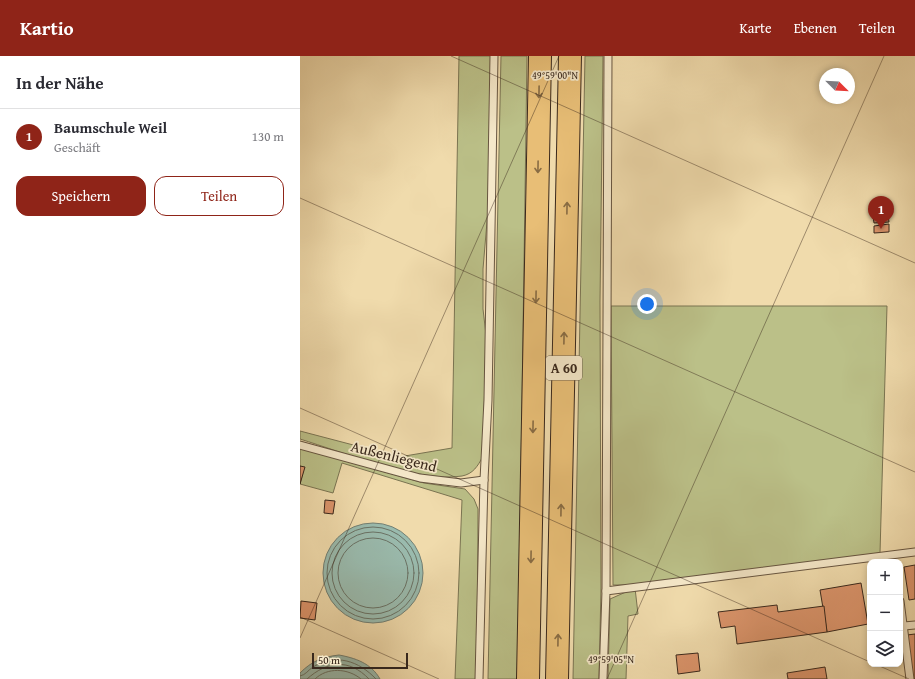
<!DOCTYPE html>
<html lang="de">
<head>
<meta charset="utf-8">
<style>
  body { margin:0; font-family:"Gentium Book Plus",serif; background:#f2f2f3; color:#2b2b33 }
  .controls { position:absolute; right:12px; bottom:12px; display:grid; overflow:hidden; border-radius:8px; box-shadow:0 2px 6px #0003 }
  .controls button { width:36px; height:36px; display:grid; place-items:center; padding:0; border:0; border-bottom:1px solid #e1e1e2; background:#fff; color:#2b2b33; font:20px sans-serif }
  .compass { position:absolute; left:519px; top:12px; width:36px; height:36px; border-radius:50%; background:#fff; box-shadow:0 2px 6px #0003; rotate:114deg }
  .scale { position:absolute; left:12px; bottom:10px; width:96px; box-sizing:border-box; padding-left:4px; border:2px solid #39281c; border-top:0; font-size:11px; line-height:14px; white-space:nowrap; color:#39281c; -webkit-text-stroke:3px #f5e8c9; paint-order:stroke }
  .you { position:absolute; left:347px; top:248px; width:14px; height:14px; margin:-10px; border:3px solid #fff; border-radius:50%; background:#1a73e8; box-shadow:0 0 0 6px #1a73e833 }
  .badge { display:grid; place-items:center; width:26px; height:26px; border-radius:50%; background:#8f2418; color:#fff; font-size:13px; font-weight:700 }
  .pin { position:absolute; translate:-50% -33px; filter:drop-shadow(0 1px 2px #0008) }
  .pin::after { content:''; position:absolute; top:21px; width:14px; height:12px; background:inherit; clip-path:polygon(0 0,100% 0,50% 100%) }
  .list { margin:0; padding:0; list-style:none }
  h2 { display:flex; justify-content:space-between; align-items:center; height:52px; margin:0; padding:0 16px; font-size:17px }
  h2 small { font-size:13px; font-weight:400; color:#7c7c81 }
  .list li { display:grid; grid-template-columns:26px 1fr auto; gap:12px; align-items:center; box-sizing:border-box; height:56px; padding:0 16px; border-top:1px solid #e1e1e2 }
  .list b { display:block; font-size:15px; white-space:nowrap }
  .list p { margin:0; font-size:13px; white-space:nowrap; color:#7c7c81 }
  .list em { font-size:13px; font-style:normal; color:#7c7c81 }
  .actions { display:flex; gap:8px; padding:12px 16px }
  .actions a { flex:1; padding:9px 0; border:1px solid #8f2418; border-radius:12px; text-align:center; font-size:14px; color:#8f2418 }
  .actions .main { background:#8f2418; color:#fff }
  .icon { flex:none; width:22px; height:22px; fill:none; stroke:currentColor; stroke-width:2; stroke-linecap:round; stroke-linejoin:round }
  .map { position:relative; flex:none; width:615px; height:623px; overflow:hidden }
  header { display:flex; align-items:center; gap:24px; box-sizing:border-box; height:56px; padding:0 20px; background:#8f2418; color:#fff }
  header strong { font-size:19px }
  nav { display:flex; gap:22px; margin-inline-start:auto; font-size:14px }
  main { display:flex }
  aside { flex:1; background:#fff }
  .map>svg:first-child { display:block }
  .green { fill:#bbc088; stroke:#7a7452 }
  .water { fill:#9abbae; stroke:#738074 }
  .lines { fill:none; stroke-linecap:round; stroke-linejoin:round }
  .shore { stroke:#6a7265; stroke-width:1 }
  .building { fill:#dc956c; stroke:#39281c }
  .service-casing { stroke:#675540; stroke-width:9 }
  .motorway-casing { stroke:#39281c; stroke-width:24 }
  .service { stroke:#f5e8c9; stroke-width:7 }
  .motorway { stroke:#e8be76; stroke-width:22 }
  .oneway { stroke:#886c44 }
  .ticks { fill:none; stroke:#39281c; stroke-width:1; stroke-opacity:0.45 }
  .labels { text-anchor:middle; dominant-baseline:central; stroke-width:3.5; stroke-linejoin:round; paint-order:stroke }
  .shield { fill:#f5e8c9; stroke:#716250; stroke-width:1 }
  .shield-label { font-size:14px; font-weight:bold; fill:#39281c }
  .street-label { font-size:15px; fill:#39281c; stroke:#f5e8c9 }
  .ticks-label { font-size:10px; text-anchor:middle; fill:#39281c; stroke:#f5e8c9; stroke-width:3.5; stroke-linejoin:round; paint-order:stroke }
</style>
</head>
<body>
<header>
<strong>Kartio</strong>
<nav><a>Karte</a><a>Ebenen</a><a>Teilen</a></nav>
</header>
<main>
<aside>
<h2>In der Nähe<small></small></h2>
<ul class="list">
<li><span class="badge">1</span><div><b>Baumschule Weil</b><p>Geschäft</p></div><em>130 m</em></li>
</ul>
<div class="actions"><a class="main">Speichern</a><a>Teilen</a></div>
</aside>
<div class="map">
<svg width="615" height="623" viewBox="0 0 615 623">
  <rect width="100%" height="100%" fill="#f0dbac"/>
  <filter id="stains"><feTurbulence type="fractalNoise" baseFrequency=".005" numOctaves="4"/><feColorMatrix values="0 0 0 0 .2 0 0 0 0 .09 0 0 0 0 .02 0 0 0 .5 -.17"/></filter>
  <radialGradient id="worn" r=".72"><stop offset=".6" stop-color="#630" stop-opacity="0"/><stop offset="1" stop-color="#630" stop-opacity=".3"/></radialGradient>
  <g class="green">
    <path d="M159 0H191L189 142 183 213V253L186 279 183 400C178 410 173 418 162 420 120 427 42 396 0 383V375L99 401 152 392Z"/>
    <path d="M201 0H227L218 623H188Z"/>
    <path d="M285 0H303L300 246 301 532 299 623H273Z"/>
    <path d="M311 250H587L580 497 335 529H313Z"/>
    <path d="M0 392 124 427 165 433 174 443 178 453 177 623H155L162 444 42 407 33 437 0 428 4 412 0 410Z"/>
    <path d="M335 532 338 558 328 560 326 623H308L310 543Z"/>
  </g>
  <g class="water">
    <circle cx="73" cy="517" r="50"/>
    <path d="M39 599C55 602 71 607 80 623H0V617C12 605 22 601 39 599Z"/>
  </g>
  <g class="lines">
    <g class="shore">
      <circle cx="73" cy="517" r="46"/>
      <circle cx="73" cy="517" r="41"/>
      <circle cx="73" cy="517" r="35"/>
      <path d="M0 620C6 619 8 614 13 611 36 597 59 605 76 623"/>
      <path d="M7 623C27 605 49 602 69 623"/>
      <path d="M15 623C27 611 48 612 61 623"/>
    </g>
  </g>
  <g class="building">
    <path d="M588 159 589 166 574 167 573 160Z"/>
    <path d="M589 168V176L574 177V170Z"/>
    <path d="M0 410 5 411 0 428Z"/>
    <path d="M25 444 35 445 33 458 24 457Z"/>
    <path d="M615 509V543L609 544 604 511Z"/>
    <path d="M561 527 568 568 527 576 520 534Z"/>
    <path d="M1 545 17 547 15 564 0 562Z"/>
    <path d="M477 549 478 556 524 550 527 576 437 588 435 570 421 572 418 556Z"/>
    <path d="M615 578V623H613L607 579Z"/>
    <path d="M398 597 400 615 378 618 376 599Z"/>
    <path d="M525 611 527 623H488L487 617Z"/>
  </g>
  <g class="lines">
    <defs>
      <g id="service">
        <path d="M0 389 120 422 161 427 184 424"/>
        <path d="M306 535 308 0"/>
        <path d="M600 545 610 623"/>
        <path d="M604 570 615 569"/>
        <path d="M179 623 184 424 188 344 194 0"/>
        <path d="M303 623 306 535 615 496"/>
      </g>
      <g id="motorway">
        <path d="M228 623 240 0"/>
        <path d="M257 623 270 0"/>
      </g>
    </defs>
    <use href="#service" class="service-casing"/>
    <use href="#motorway" class="motorway-casing"/>
    <use href="#service" class="service"/>
    <use href="#motorway" class="motorway"/>
  </g>
  <defs><path id="oneway-shaft" d="M-6 0H5M1.5-3L5.5 0L1.5 3" fill="none" stroke-width="1.6" stroke-linecap="round" stroke-linejoin="round"/></defs>
  <g class="oneway">
    <use href="#oneway-shaft" transform="translate(239 36) rotate(91)"/>
    <use href="#oneway-shaft" transform="translate(238 111) rotate(91)"/>
    <use href="#oneway-shaft" transform="translate(267 152) rotate(-89)"/>
    <use href="#oneway-shaft" transform="translate(236 241) rotate(91)"/>
    <use href="#oneway-shaft" transform="translate(264 282) rotate(-89)"/>
    <use href="#oneway-shaft" transform="translate(233 371) rotate(91)"/>
    <use href="#oneway-shaft" transform="translate(261 454) rotate(-89)"/>
    <use href="#oneway-shaft" transform="translate(231 501) rotate(91)"/>
    <use href="#oneway-shaft" transform="translate(258 584) rotate(-89)"/>
  </g>
  <path class="ticks" d="M151 0 615 207M0 142 615 416M0 352 570 606M0 561 139 623M0 582 259 0M575 608 609 623M307 623 584 0"/>
  <g class="labels">
    <rect class="shield" x="246" y="300" width="36" height="24" rx="3"/>
    <g class="shield-label">
      <text x="264" y="312">A 60</text>
    </g>
    <g class="street-label">
      <text transform="translate(94 400) rotate(14)">Außenliegend</text>
    </g>
  </g>
  <g class="ticks-label">
    <text x="255" y="23">49°59'00"N</text>
    <text x="311" y="607">49°59'05"N</text>
  </g>
  <rect width="100%" height="100%" filter="url(#stains)"/>
  <rect width="100%" height="100%" fill="url(#worn)"/>
</svg>
<div class="controls">
<button>+</button>
<button>−</button>
<button><svg class="icon" aria-label="layers" viewBox="0 0 24 24"><path d="M12 4l9 5-9 5-9-5zM3 14l9 5 9-5"/></svg></button>
</div>
<svg class="compass" viewBox="-18 -18 36 36"><path d="M0-13l5 13h-10z" fill="#e53935"/><path d="M0 13l5-13h-10z" fill="#7c7c81"/></svg>
<div class="scale">50 m</div>
<div class="you"></div>
<div class="pin badge" style="left:581px;top:173px">1</div>
</div>
</main>
</body>
</html>
